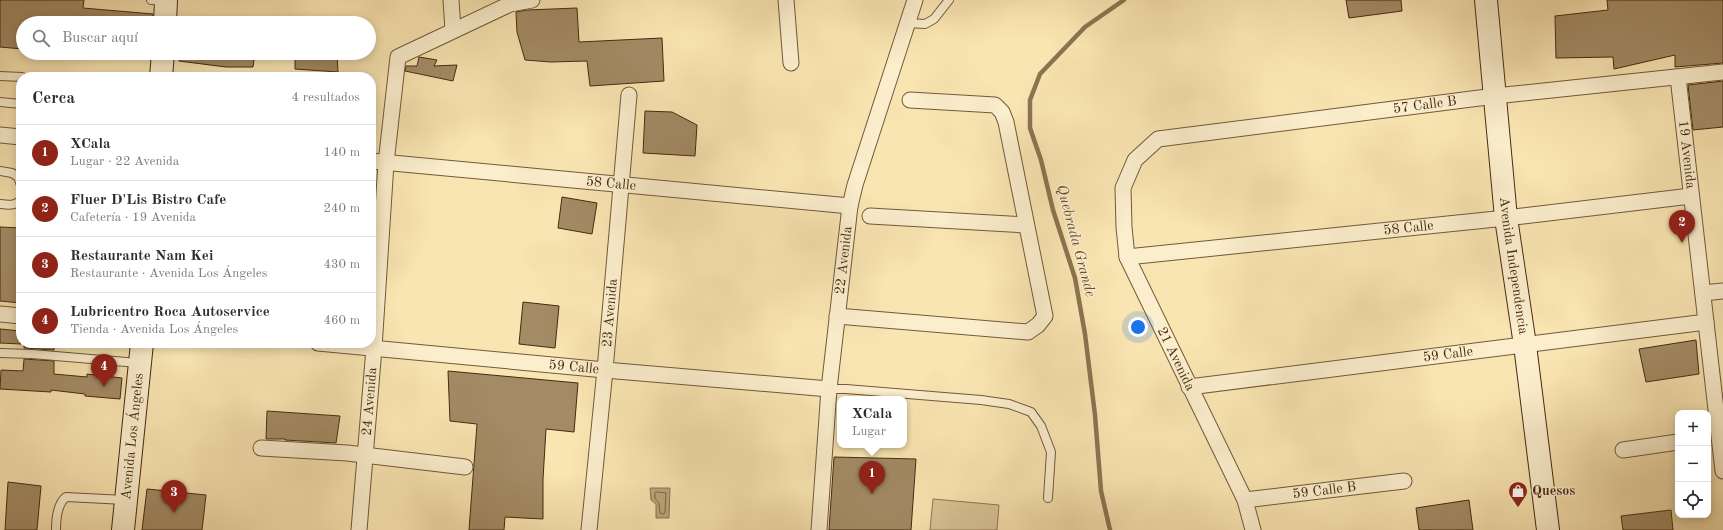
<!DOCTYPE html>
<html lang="es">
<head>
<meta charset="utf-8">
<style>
  body { margin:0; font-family:"Old Standard TT",serif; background:#f7f7f7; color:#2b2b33 }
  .controls { position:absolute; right:12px; bottom:12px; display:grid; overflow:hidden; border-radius:8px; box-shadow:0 2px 10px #0003 }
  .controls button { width:36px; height:36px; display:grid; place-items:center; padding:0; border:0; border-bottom:1px solid #e1e1e2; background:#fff; color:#2b2b33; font:20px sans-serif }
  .you { position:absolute; left:1138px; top:327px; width:14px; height:14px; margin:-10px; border:3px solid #fff; border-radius:50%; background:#1a73e8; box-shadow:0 0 0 6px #1a73e833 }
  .badge { display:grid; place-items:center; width:26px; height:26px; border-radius:50%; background:#8f2418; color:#fff; font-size:13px; font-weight:700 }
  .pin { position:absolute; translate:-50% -33px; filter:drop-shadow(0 1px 2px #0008) }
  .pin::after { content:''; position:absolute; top:21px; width:14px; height:12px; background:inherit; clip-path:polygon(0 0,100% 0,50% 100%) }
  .popup { position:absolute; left:837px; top:396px; width:70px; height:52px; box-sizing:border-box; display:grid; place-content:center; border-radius:8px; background:#fff; filter:drop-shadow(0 1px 3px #0005); font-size:13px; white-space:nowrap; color:#7c7c81 }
  .popup b { font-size:15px; color:#2b2b33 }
  .popup::after { content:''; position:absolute; left:50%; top:100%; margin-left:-8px; border:8px solid transparent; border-top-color:#fff }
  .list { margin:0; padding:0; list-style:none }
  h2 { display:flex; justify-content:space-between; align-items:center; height:52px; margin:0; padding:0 16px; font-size:17px }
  h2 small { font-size:13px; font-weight:400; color:#7c7c81 }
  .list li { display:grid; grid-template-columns:26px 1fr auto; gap:12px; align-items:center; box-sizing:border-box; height:56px; padding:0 16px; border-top:1px solid #e1e1e2 }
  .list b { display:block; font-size:15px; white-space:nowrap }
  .list p { margin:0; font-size:13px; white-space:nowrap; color:#7c7c81 }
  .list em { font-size:13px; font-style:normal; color:#7c7c81 }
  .icon { flex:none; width:22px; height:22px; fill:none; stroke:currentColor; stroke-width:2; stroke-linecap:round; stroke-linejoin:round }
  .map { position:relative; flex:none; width:1723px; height:530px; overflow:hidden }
  .search { position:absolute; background:#fff; box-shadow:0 2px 10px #0003; left:16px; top:16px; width:360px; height:44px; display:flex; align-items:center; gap:10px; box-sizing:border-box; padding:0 14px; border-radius:22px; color:#7c7c81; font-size:15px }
  .panel { position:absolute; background:#fff; box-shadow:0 2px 10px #0003; left:16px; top:72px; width:360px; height:276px; border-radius:16px }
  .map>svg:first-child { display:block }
  .garden { fill:#dac597; stroke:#907854 }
  .water { fill:#bca57b; stroke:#8c7451 }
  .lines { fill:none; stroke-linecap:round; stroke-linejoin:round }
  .shore { stroke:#806846; stroke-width:1 }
  .stream { stroke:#8c7451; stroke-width:4.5 }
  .building { fill:#a38b65; stroke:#452a11 }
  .lane-casing { stroke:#725939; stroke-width:10 }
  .street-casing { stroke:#725939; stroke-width:17 }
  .secondary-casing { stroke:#452a11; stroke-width:24 }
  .lane { stroke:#fbeecd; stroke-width:8 }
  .street { stroke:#fbeecd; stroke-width:15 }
  .secondary { stroke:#fbeecd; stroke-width:22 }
  .labels { text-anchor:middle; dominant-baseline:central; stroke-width:3; stroke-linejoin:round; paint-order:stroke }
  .street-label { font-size:14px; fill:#452a11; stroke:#fbeecd }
  .poi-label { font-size:14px; font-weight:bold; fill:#452a11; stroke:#fbeecd; text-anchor:start }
  .water-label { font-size:15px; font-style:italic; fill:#694f31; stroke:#fbeecd }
</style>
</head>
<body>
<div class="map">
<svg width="1723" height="530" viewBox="0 0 1723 530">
  <rect width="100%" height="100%" fill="#f9e5b2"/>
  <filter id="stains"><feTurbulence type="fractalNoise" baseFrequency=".005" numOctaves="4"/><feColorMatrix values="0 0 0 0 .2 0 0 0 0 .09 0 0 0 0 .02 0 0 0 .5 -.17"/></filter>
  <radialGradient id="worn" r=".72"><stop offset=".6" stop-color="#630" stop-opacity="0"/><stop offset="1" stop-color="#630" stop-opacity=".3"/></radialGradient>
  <path class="garden" d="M933 499 999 505 997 530H930Z"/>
  <path class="water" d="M650 488H670L669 518H656V504L651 500Z"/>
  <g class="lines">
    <path class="shore" d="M657 492 666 493 665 512 664 514 660 513 659 503 655 498V493Z"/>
    <path class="stream" d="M1110 530 1101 491 1095 415 1085 334 1075 278 1053 210 1041 160 1030 128V100L1040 74 1085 27 1124 0"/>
  </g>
  <g class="building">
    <path d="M0 0H84L83 8 153 14V23H23V49L0 47Z"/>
    <path d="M1346 0H1401L1402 11 1349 18Z"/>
    <path d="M1607 0H1723V63L1675 67V55L1614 69 1613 57 1556 58 1555 16 1608 10Z"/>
    <path d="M577 8 579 42 662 38 664 81 590 86 587 61 551 62 525 60 517 32 516 12 527 10Z"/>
    <path d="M179 53H255L253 67H226L179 61Z"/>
    <path d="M295 53H337L338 72 295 69Z"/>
    <path d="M419 57 437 60 434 66 457 65 453 81 405 71 406 66H417Z"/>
    <path d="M1723 81V127L1693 130 1688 85Z"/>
    <path d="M645 111 672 112 697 125 695 156 643 153Z"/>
    <path d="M562 197 597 203 592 234 558 228Z"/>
    <path d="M0 227 21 228V303L0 301Z"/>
    <path d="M523 302 559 306 555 348 519 344Z"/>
    <path d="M0 329 21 331V344L0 343Z"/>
    <path d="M1696 340 1699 374 1646 382 1639 349Z"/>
    <path d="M24 343H54V350L24 348Z"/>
    <path d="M24 359 54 361V374L87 377V374L122 378 120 399 85 396V394L51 390V392L0 389 1 370 23 371Z"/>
    <path d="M448 371 578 383 574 432 546 429 543 479V519L505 517 504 530H469L477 424 450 421Z"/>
    <path d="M267 411 340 416 336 443 285 440V439H266Z"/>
    <path d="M834 457 916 459 911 530H829Z"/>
    <path d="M8 482 41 486 37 530H5Z"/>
    <path d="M147 489 206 495 202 530H142Z"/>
    <path d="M1469 500 1473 530H1419L1416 508Z"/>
    <path d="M1671 510 1673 530H1623L1621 516Z"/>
  </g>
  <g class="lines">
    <defs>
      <g id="lane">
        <path d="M151 0 166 1"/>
        <path d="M908 23 925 24 934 19 949 0"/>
        <path d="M0 76 22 77"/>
        <path d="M0 102 21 104"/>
        <path d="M0 171 12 173 18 177 21 185"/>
        <path d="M0 204C8 205 15 206 21 200"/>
        <path d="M0 353 32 354 138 363"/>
        <path d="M829 389H846L981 400 1009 404 1031 412 1041 426 1051 452 1048 498"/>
        <path d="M56 530C56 519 57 504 66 497L125 500"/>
      </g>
      <g id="street">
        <path d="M451 0 453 30"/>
        <path d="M786 0 791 63"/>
        <path id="s1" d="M1678 77 1723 471"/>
        <path d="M0 135 21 137"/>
        <path id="s2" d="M371 161 850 206"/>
        <path d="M870 216 1026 225"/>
        <path id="s3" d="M1127 257 1506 218 1691 196"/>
        <path d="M1703 293 1723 291"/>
        <path d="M0 314 21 316"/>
        <path d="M837 316 1028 332 1038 325 1045 316 1006 122 1002 112 995 105 910 100"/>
        <path id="s4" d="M318 343 605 370 829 389"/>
        <path id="s5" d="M1189 387 1706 322"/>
        <path d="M261 448 347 453 465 467"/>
        <path d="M1623 450 1678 442"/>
        <path id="s6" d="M1245 500 1404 481"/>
        <path id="s7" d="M359 530 374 348 386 163 398 57 510 4 532 0"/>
        <path id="s8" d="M589 530 605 370 629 95"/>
        <path id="s9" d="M819 530 829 389 850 206 855 185 915 0"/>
        <path id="s10" d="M1253 530 1245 500 1127 257 1124 227 1123 188 1135 160 1158 139 1495 96 1723 72"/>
      </g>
      <g id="secondary">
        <path id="s11" d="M1486 0 1506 218 1525 345 1548 530"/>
        <path d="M165 23 166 0"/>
        <path d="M161 77 163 53"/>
        <path id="s12" d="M123 530 142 343"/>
      </g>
    </defs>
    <use href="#lane" class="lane-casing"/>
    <use href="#street" class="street-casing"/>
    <use href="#secondary" class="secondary-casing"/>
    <use href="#lane" class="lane"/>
    <use href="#street" class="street"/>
    <use href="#secondary" class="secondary"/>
  </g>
  <defs>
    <symbol id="shop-pin" viewBox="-11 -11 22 30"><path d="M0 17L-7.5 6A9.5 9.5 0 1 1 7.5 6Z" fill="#8f2418" stroke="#fbeecd"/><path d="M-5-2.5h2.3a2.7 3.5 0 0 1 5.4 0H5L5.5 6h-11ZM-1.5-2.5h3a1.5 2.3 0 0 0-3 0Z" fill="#fff"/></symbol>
  </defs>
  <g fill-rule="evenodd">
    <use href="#shop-pin" x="1507" y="480" width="22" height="30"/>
  </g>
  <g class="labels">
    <g class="street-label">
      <text stroke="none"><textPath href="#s10" startOffset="701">57 Calle B</textPath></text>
      <text stroke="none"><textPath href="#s1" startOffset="78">19 Avenida</textPath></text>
      <text stroke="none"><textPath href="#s2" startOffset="241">58 Calle</textPath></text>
      <text stroke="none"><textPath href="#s3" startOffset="283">58 Calle</textPath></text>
      <text stroke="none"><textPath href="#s9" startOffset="271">22 Avenida</textPath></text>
      <text stroke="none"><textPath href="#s11" startOffset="267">Avenida Independencia</textPath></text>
      <text stroke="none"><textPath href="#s8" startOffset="218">23 Avenida</textPath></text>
      <text stroke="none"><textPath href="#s5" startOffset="261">59 Calle</textPath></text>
      <text transform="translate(1176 359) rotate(64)">21 Avenida</text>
      <text stroke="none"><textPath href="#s4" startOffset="257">59 Calle</textPath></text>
      <text stroke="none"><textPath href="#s7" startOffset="129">24 Avenida</textPath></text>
      <text stroke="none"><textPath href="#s12" startOffset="94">Avenida Los Ángeles</textPath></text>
      <text stroke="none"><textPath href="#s6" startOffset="80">59 Calle B</textPath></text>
    </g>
    <g class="poi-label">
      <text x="1532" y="491">Quesos</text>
    </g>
    <g class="water-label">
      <text transform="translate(1075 241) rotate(75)">Quebrada Grande</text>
    </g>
  </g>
  <rect width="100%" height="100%" filter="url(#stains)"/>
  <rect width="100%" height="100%" fill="url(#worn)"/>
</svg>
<div class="controls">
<button>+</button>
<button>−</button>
<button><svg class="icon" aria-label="locate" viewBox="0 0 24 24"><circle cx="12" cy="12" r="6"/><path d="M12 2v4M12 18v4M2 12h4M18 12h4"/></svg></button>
</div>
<div class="you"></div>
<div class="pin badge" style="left:872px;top:494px">1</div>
<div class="popup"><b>XCala</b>Lugar</div>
<div class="pin badge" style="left:1682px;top:243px">2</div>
<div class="pin badge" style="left:174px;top:513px">3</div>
<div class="pin badge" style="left:104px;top:387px">4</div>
<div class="search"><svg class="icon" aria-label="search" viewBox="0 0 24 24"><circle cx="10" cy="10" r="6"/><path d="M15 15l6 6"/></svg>Buscar aquí</div>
<section class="panel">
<h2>Cerca<small>4 resultados</small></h2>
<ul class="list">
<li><span class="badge">1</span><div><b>XCala</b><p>Lugar · 22 Avenida</p></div><em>140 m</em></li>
<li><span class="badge">2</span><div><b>Fluer D'Lis Bistro Cafe</b><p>Cafetería · 19 Avenida</p></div><em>240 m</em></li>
<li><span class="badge">3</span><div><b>Restaurante Nam Kei</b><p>Restaurante · Avenida Los Ángeles</p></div><em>430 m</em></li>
<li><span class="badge">4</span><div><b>Lubricentro Roca Autoservice</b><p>Tienda · Avenida Los Ángeles</p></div><em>460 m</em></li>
</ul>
</section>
</div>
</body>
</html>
